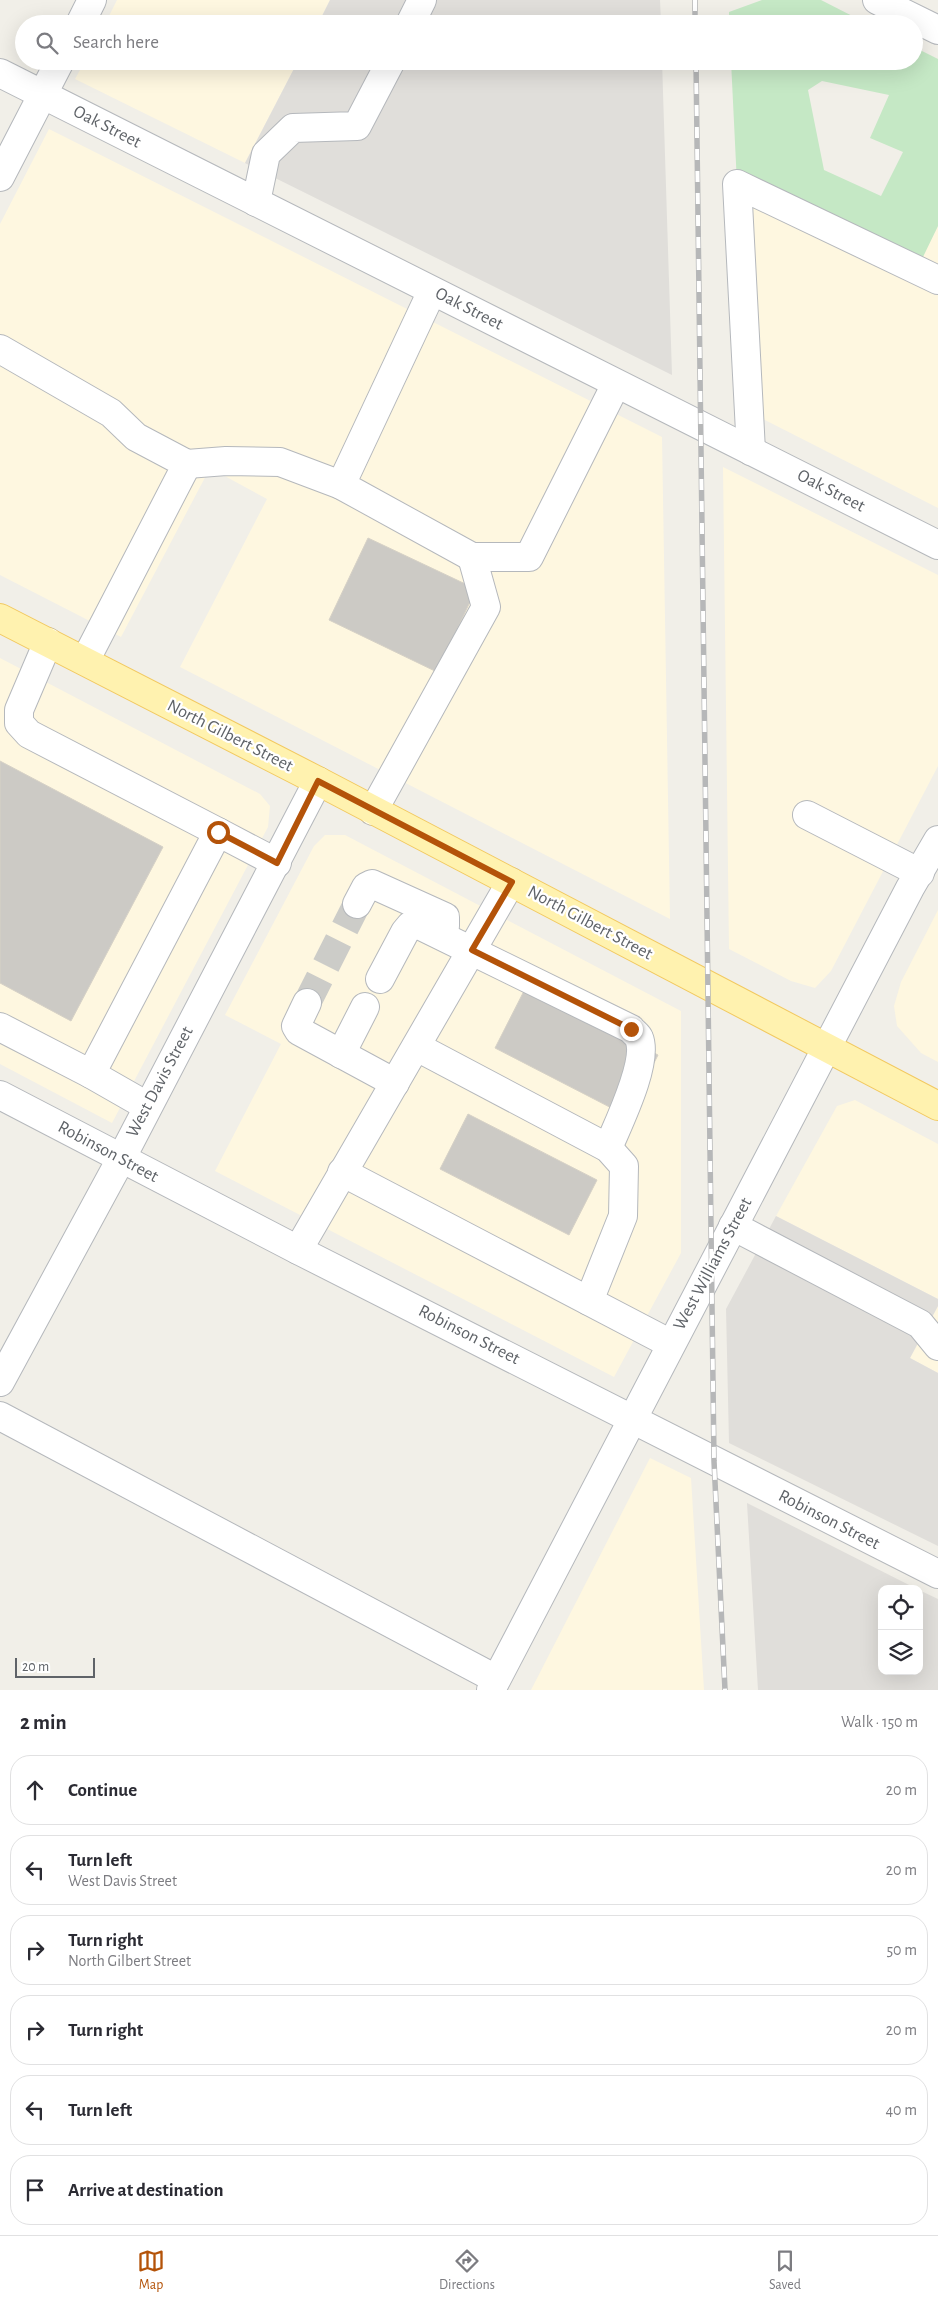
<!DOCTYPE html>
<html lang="en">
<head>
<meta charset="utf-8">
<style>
  body { margin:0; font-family:"Alegreya Sans",sans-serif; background:#f7f7f7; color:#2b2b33 }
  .controls { position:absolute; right:15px; bottom:15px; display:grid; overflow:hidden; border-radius:10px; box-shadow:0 5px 20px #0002 }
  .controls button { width:45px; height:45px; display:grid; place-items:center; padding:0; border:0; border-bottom:1px solid #e1e1e2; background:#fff; color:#2b2b33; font:25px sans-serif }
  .scale { position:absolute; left:15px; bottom:12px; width:80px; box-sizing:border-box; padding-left:5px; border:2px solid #5f6368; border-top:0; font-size:14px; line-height:18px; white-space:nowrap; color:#5f6368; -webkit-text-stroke:4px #fff; paint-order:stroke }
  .stop { position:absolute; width:15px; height:15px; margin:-11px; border:4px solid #b45309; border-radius:50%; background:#fff }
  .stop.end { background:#b45309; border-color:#fff; box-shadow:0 1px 5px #0008 }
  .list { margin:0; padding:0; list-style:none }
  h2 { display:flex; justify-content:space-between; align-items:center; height:65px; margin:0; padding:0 20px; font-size:21px }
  h2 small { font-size:16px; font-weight:400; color:#7c7c81 }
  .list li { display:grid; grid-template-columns:32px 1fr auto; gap:15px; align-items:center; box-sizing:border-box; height:70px; margin:0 10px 10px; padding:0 10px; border:1px solid #e1e1e2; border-radius:20px }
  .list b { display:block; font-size:19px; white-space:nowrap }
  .list p { margin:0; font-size:16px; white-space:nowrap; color:#7c7c81 }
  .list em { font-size:16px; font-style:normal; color:#7c7c81 }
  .icon { flex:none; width:28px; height:28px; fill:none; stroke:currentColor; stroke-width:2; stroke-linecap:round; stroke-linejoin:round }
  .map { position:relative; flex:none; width:938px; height:1690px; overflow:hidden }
  .search { position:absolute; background:#fff; box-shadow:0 5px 20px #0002; left:15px; right:15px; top:15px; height:55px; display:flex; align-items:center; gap:12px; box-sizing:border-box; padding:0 18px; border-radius:28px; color:#7c7c81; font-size:19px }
  .sheet { height:545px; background:#fff }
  nav { display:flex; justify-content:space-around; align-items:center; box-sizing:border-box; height:70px; border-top:1px solid #e1e1e2; background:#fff; font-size:14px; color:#7c7c81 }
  nav a { display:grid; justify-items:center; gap:2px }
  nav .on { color:#b45309 }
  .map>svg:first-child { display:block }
  .commercial { fill:#fef7e0 }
  .industrial { fill:#e0deda }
  .green { fill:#c5e8c5; fill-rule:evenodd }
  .building { fill:#cccac5; stroke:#d6d1c6 }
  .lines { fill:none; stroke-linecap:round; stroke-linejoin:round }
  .minor-tunnel { stroke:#ccccc8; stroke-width:28; stroke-dasharray:28 14; stroke-linecap:butt }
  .minor-casing { stroke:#b5b8bc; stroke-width:30 }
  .major-casing { stroke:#f2c960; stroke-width:30 }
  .minor { stroke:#fff; stroke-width:28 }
  .major { stroke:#fff2af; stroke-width:28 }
  .rail-casing { stroke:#b6b7b8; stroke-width:5.5 }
  .rail { stroke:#fff; stroke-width:4; stroke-dasharray:11; stroke-linecap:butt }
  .route { stroke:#b45309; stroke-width:6 }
  .labels { text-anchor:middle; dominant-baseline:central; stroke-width:4.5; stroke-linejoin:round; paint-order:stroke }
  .street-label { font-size:18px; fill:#5f6368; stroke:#fff }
</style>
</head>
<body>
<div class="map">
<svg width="938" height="1690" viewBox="0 0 938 1690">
  <rect width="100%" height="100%" fill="#f1efe8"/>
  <g class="commercial">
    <path d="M117 0H330L318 24H105Z"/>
    <path d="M85 61H298L245 163 75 79Z"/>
    <path d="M49 129 662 437 670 919 180 667 267 499 210 468 121 637 0 575V224Z"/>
    <path d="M737 184 916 269 938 226V508L749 412Z"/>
    <path d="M723 467 938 575V766L831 971 815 988 791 981 729 949Z"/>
    <path d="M0 658 260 794 270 806 268 827 112 1123 0 1064Z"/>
    <path d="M325 835H345L681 1011V1253L614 1377 215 1171 281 1044 225 1015 314 846Z"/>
    <path d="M938 910V1062L921 1053 897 1026 894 1006 901 982Z"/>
    <path d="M855 1100 938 1144V1299L776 1216 837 1106Z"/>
    <path d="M938 1306V1373L910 1358Z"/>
    <path d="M650 1458 691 1478 704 1690H531Z"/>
  </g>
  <g class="industrial">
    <path d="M330 0H660L661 24H318Z"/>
    <path d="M298 61H662L672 375 245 163Z"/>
    <path d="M776 1216 938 1299V1306L910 1358 938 1373V1546L729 1443 726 1309Z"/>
    <path d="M747 1503 917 1589H882V1671H919V1590L938 1599V1690H758Z"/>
  </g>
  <g class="green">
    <path d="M762 0H821L868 24H729V12Z"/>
    <path d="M914 47 938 59V226L923 257 903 264 737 184 731 61H914ZM822 81 889 95 870 138 903 152 881 196 824 170 808 90Z"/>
  </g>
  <g class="building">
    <path d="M368 538 476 589 437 672 329 620Z"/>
    <path d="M0 761 163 847 71 1021 0 983Z"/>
    <path d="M526 987 658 1055 627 1116 495 1048Z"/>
    <path d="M468 1114 597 1180 569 1235 440 1169Z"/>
  </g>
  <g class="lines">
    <path class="minor-tunnel" d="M307 1003 357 904"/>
    <defs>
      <g id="minor">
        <path d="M877 0 938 30"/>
        <path d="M80 24 92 0"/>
        <path d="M410 24 422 0"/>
        <path d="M0 73 938 545"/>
        <path d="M0 177 60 61"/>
        <path d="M256 202 266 154 293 128 357 126 391 61"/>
        <path d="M432 291 341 485 472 557"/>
        <path d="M0 349 111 413 136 437 187 464 85 661"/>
        <path d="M751 451 737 184 938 280"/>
        <path d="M187 464 226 461 280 462 341 485"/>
        <path d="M48 642 19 710V723L29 734 218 832"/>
        <path d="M373 811 486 607 472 557H529L616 384"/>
        <path d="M807 815 920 873"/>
        <path d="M357 904 366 887 372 884 445 917V926"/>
        <path d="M380 979 405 932 410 926 419 925 631 1029C633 1032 638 1035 639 1038 649 1062 618 1124 608 1148"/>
        <path d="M307 1003 296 1026 299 1031 395 1083"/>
        <path d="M0 1027 91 1074"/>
        <path d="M417 1047 608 1148 624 1166 623 1216 589 1301"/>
        <path d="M341 1054 365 1007"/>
        <path d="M0 1095 298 1250 938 1574"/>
        <path d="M147 1106 91 1074 218 832 277 863"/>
        <path d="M342 1172 671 1344"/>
        <path d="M733 1226 920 1324 938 1346"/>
        <path d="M298 1250 511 882"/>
        <path d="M0 1382 121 1159 318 781"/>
        <path d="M0 1416 496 1679"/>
        <path d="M491 1690 910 888 938 840"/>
      </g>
      <path id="major" d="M0 618 318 781 938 1106"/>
    </defs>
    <use href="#minor" class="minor-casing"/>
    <use href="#major" class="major-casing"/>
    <use href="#minor" class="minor"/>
    <use href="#major" class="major"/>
    <defs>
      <g id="rail">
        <path d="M695 0V24"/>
        <path d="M696 61 714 1461 725 1690"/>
      </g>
    </defs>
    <use href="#rail" class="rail-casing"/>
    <use href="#rail" class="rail"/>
  </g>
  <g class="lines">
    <path class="route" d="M218 832 277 863 318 781 512 882 472 950 631 1029"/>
  </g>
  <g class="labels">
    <g class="street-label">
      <text transform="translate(107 127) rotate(27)">Oak Street</text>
      <text transform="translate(469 309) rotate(27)">Oak Street</text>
      <text transform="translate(831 491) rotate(27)">Oak Street</text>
      <text transform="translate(230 736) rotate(27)">North Gilbert Street</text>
      <text transform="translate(590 923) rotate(28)">North Gilbert Street</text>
      <text transform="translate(160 1082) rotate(-62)">West Davis Street</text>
      <text transform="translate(108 1152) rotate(28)">Robinson Street</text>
      <text transform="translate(713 1264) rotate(-62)">West Williams Street</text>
      <text transform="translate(469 1335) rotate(27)">Robinson Street</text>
      <text transform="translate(829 1520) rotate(27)">Robinson Street</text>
    </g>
  </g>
</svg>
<div class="controls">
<button><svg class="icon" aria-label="locate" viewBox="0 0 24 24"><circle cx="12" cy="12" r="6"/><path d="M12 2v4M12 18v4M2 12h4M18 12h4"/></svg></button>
<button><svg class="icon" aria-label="layers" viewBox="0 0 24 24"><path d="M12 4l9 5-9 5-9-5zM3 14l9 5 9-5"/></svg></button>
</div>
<div class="scale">20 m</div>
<div class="stop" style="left:218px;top:832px"></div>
<div class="stop end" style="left:631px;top:1029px"></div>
<div class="search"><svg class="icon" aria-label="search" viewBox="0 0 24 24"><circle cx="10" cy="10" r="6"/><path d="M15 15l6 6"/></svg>Search here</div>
</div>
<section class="sheet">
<h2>2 min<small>Walk · 150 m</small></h2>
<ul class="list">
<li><svg class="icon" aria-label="ahead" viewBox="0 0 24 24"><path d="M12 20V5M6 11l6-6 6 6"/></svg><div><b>Continue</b></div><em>20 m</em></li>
<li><svg class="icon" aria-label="left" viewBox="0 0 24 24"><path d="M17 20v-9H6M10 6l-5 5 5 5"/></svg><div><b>Turn left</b><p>West Davis Street</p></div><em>20 m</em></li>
<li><svg class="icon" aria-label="right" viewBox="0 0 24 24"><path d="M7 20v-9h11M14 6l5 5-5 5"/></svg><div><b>Turn right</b><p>North Gilbert Street</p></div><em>50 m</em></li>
<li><svg class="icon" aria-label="right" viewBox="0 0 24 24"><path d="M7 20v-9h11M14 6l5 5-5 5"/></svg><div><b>Turn right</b></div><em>20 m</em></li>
<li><svg class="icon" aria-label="left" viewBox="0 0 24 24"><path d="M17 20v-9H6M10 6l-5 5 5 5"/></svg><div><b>Turn left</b></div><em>40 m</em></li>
<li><svg class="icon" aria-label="arrive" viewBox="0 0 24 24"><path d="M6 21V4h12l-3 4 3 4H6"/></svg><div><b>Arrive at destination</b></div></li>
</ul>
</section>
<nav>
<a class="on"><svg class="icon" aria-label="map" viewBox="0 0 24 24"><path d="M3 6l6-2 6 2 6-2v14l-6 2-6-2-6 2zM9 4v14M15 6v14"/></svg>Map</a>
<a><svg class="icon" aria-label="directions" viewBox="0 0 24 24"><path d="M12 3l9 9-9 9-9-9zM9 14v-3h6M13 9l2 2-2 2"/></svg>Directions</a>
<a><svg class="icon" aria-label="saved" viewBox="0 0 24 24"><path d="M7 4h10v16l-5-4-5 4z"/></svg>Saved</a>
</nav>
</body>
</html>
